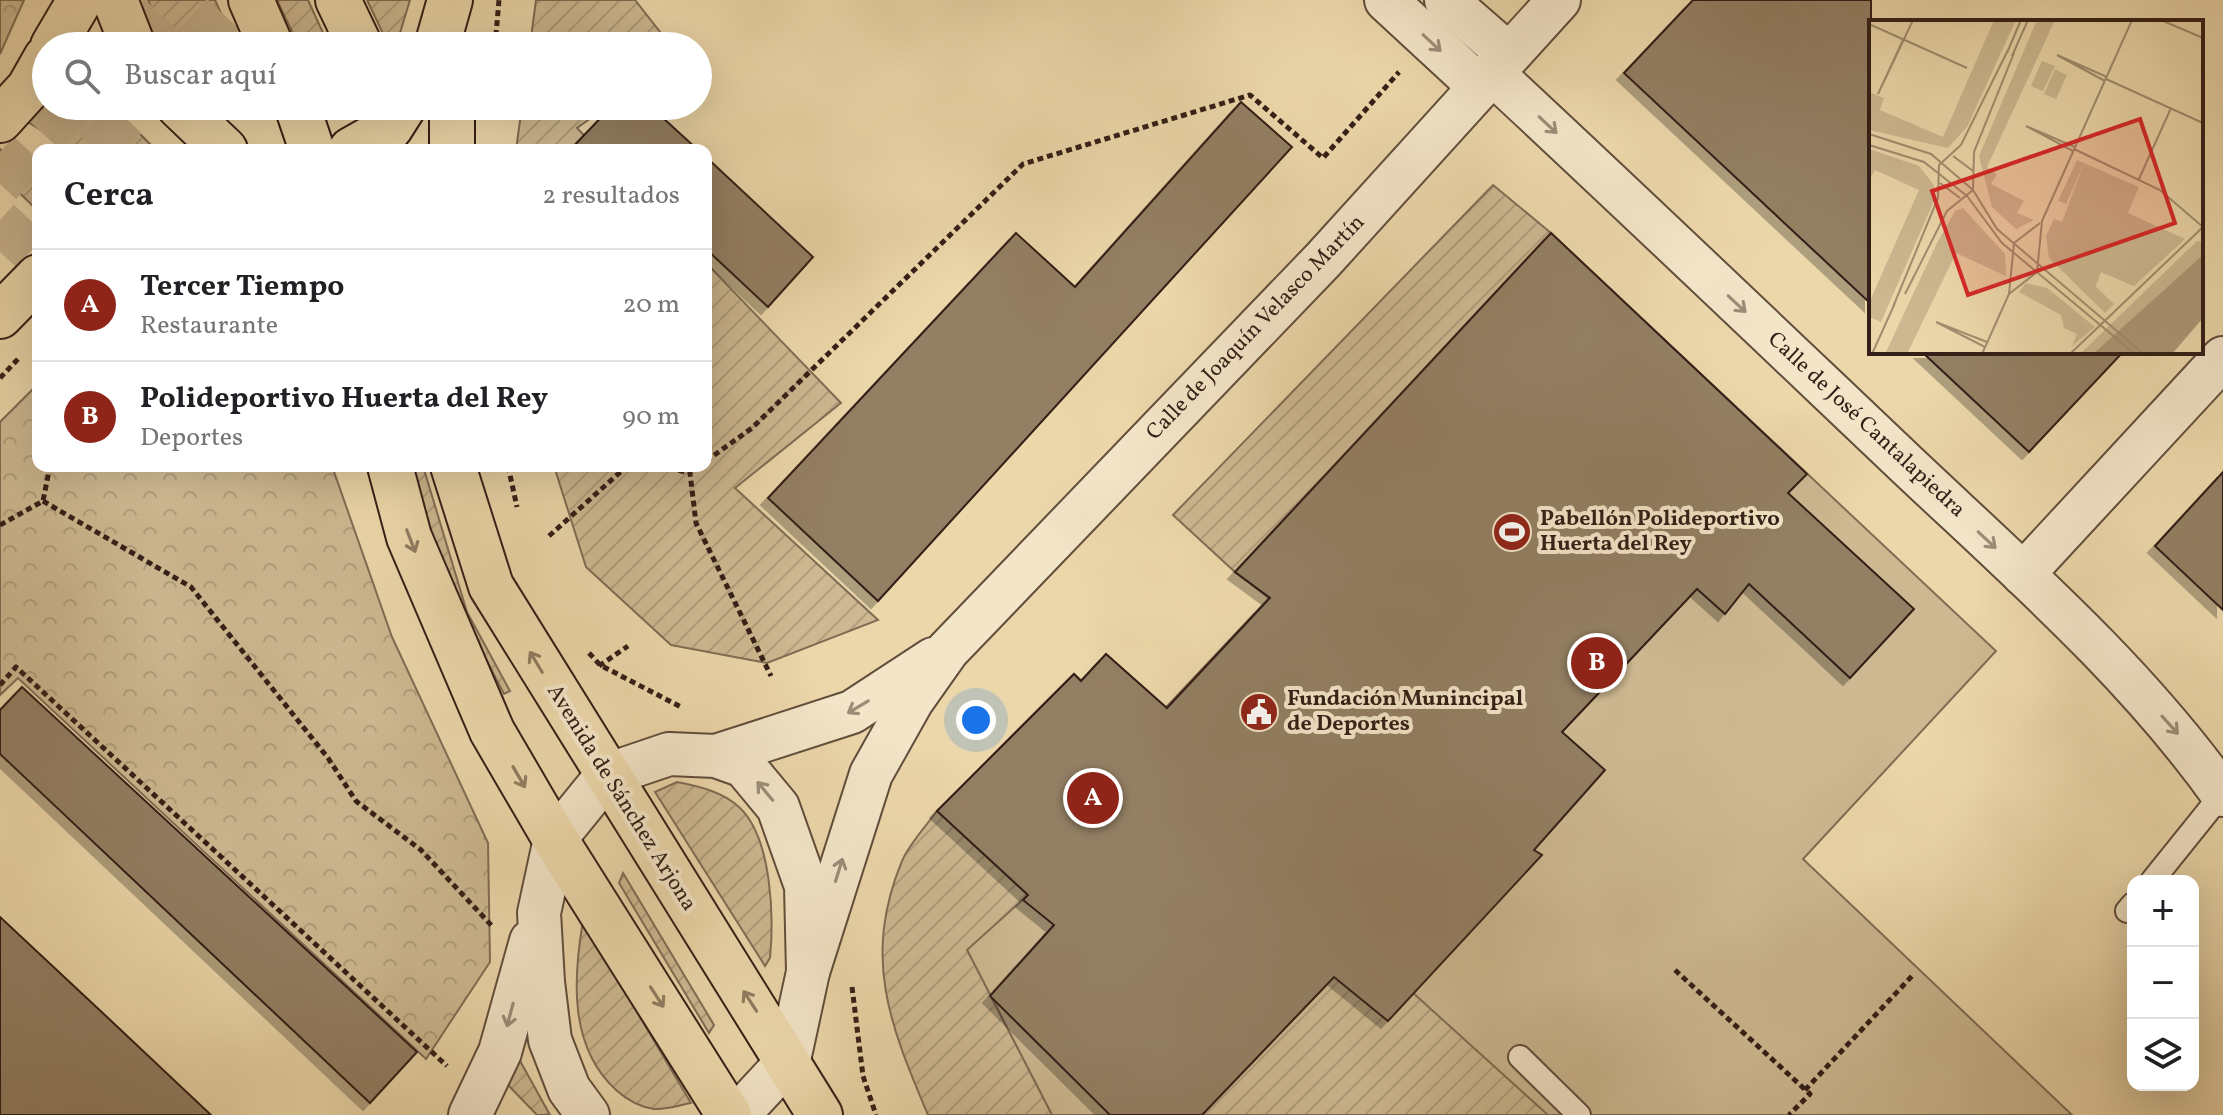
<!DOCTYPE html>
<html lang="es">
<head>
<meta charset="utf-8">
<style>
  body { margin:0; font-family:Vollkorn,serif; background:#f2f2f2; color:#202124 }
  .controls { position:absolute; right:24px; bottom:24px; display:grid; overflow:hidden; border-radius:16px; box-shadow:0 8px 32px #0002 }
  .controls button { width:72px; height:72px; display:grid; place-items:center; padding:0; border:0; border-bottom:2px solid #e0e0e0; background:#fff; color:#202124; font:40px sans-serif }
  .you { position:absolute; left:976px; top:720px; width:28px; height:28px; margin:-20px; border:6px solid #fff; border-radius:50%; background:#1a73e8; box-shadow:0 0 0 12px #1a73e833 }
  .badge { display:grid; place-items:center; width:52px; height:52px; border-radius:50%; background:#8f2418; color:#fff; font-size:26px; font-weight:700 }
  .pin { position:absolute; translate:-50% -50%; border:4px solid #fff; box-shadow:0 2px 8px #0006 }
  .list { margin:0; padding:0; list-style:none }
  h2 { display:flex; justify-content:space-between; align-items:center; height:104px; margin:0; padding:0 32px; font-size:34px }
  h2 small { font-size:26px; font-weight:400; color:#757577 }
  .list li { display:grid; grid-template-columns:52px 1fr auto; gap:24px; align-items:center; box-sizing:border-box; height:112px; padding:0 32px; border-top:2px solid #e0e0e0 }
  .list b { display:block; font-size:30px; white-space:nowrap }
  .list p { margin:0; font-size:26px; white-space:nowrap; color:#757577 }
  .list em { font-size:26px; font-style:normal; color:#757577 }
  .icon { flex:none; width:44px; height:44px; fill:none; stroke:currentColor; stroke-width:2; stroke-linecap:round; stroke-linejoin:round }
  .map { position:relative; flex:none; width:2223px; height:1115px; overflow:hidden }
  .search { position:absolute; background:#fff; box-shadow:0 8px 32px #0002; left:32px; top:32px; width:680px; height:88px; display:flex; align-items:center; gap:20px; box-sizing:border-box; padding:0 28px; border-radius:44px; color:#757577; font-size:30px }
  .panel { position:absolute; background:#fff; box-shadow:0 8px 32px #0002; left:32px; top:144px; width:680px; height:328px; border-radius:16px }
  .map>svg:first-child { display:block }
  .grass { fill:#cdb891; stroke:#806c54; stroke-width:2 }
  .forest { fill:url(#forest-crowns); stroke:#806c54; stroke-width:2 }
  .garden { fill:url(#garden-furrows); stroke:#806c54; stroke-width:2 }
  .building { fill:#937f63; stroke:#331f17; stroke-width:2; filter:url(#shadow) }
  .lines { fill:none; stroke-linecap:round; stroke-linejoin:round }
  .highway-tunnel { stroke:#c7b28d; stroke-width:44; stroke-dasharray:44 22; stroke-linecap:butt }
  .lane-casing { stroke:#614d3c; stroke-width:26 }
  .street-casing { stroke:#614d3c; stroke-width:46 }
  .primary-casing { stroke:#331f17; stroke-width:48 }
  .highway-casing { stroke:#331f17; stroke-width:48 }
  .path { stroke:#331f17; stroke-width:5; stroke-dasharray:6 4; stroke-linecap:butt }
  .lane { stroke:#f3e5c8; stroke-width:22 }
  .street { stroke:#f3e5c8; stroke-width:42 }
  .primary { stroke:#ecd7aa; stroke-width:44 }
  .highway { stroke:#ecd7aa; stroke-width:44 }
  .oneway { stroke:#9d8c78 }
  .oneway2 { stroke:#907b60 }
  .labels { text-anchor:middle; dominant-baseline:central; stroke-width:8; stroke-linejoin:round; paint-order:stroke }
  .street-label { font-size:22px; fill:#331f17; stroke:#f3e5c8 }
  .poi-label { font-size:22px; font-weight:bold; fill:#331f17; stroke:#f3e5c8; text-anchor:start }
  .inset-road { fill:none; stroke:#a28d6f; stroke-width:2 }
  .view { fill:#d62828; fill-opacity:0.15; stroke:#d62828; stroke-width:4 }
  .inset-edge { fill:none; stroke:#331f17; stroke-width:4 }
</style>
</head>
<body>
<div class="map">
<svg width="2223" height="1115" viewBox="0 0 2223 1115">
  <defs>
    <pattern id="forest-crowns" width="20" height="18" patternUnits="userSpaceOnUse" patternTransform="scale(2)"><rect width="20" height="18" fill="#cdb891"/><path d="M2 6a3 3 0 1 1 6 0M12 15a3 3 0 1 1 6 0" fill="none" stroke="#b09e7c"/></pattern>
    <pattern id="garden-furrows" width="10" height="10" patternUnits="userSpaceOnUse" patternTransform="scale(2)"><rect width="10" height="10" fill="#cdb891"/><path d="M-1 1l2-2M0 10L10 0M9 11l2-2" fill="none" stroke="#b09e7c"/></pattern>
    <filter id="shadow"><feDropShadow dx="-7" dy="7" stdDeviation="0" flood-color="#0004"/></filter>
  </defs>
  <rect width="100%" height="100%" fill="#ecd7aa"/>
  <filter id="stains"><feTurbulence type="fractalNoise" baseFrequency=".0025" numOctaves="4"/><feColorMatrix values="0 0 0 0 .2 0 0 0 0 .09 0 0 0 0 .02 0 0 0 .5 -.17"/></filter>
  <radialGradient id="worn" r=".72"><stop offset=".6" stop-color="#630" stop-opacity="0"/><stop offset="1" stop-color="#630" stop-opacity=".3"/></radialGradient>
  <path class="grass" d="M1551 233 1996 651 1803 859 2072 1115H1052L967 950 937 811 1074 674 1140 735 1269 598 1235 572Z"/>
  <g class="forest">
    <path d="M0 0H24L0 54Z"/>
    <path d="M38 384V466H332L392 637 488 843 490 962 426 1059 18 678 0 695V422Z"/>
  </g>
  <g class="garden">
    <path d="M148 0H215L236 46H169Z"/>
    <path d="M277 0H308L329 46H299Z"/>
    <path d="M367 0H410L396 46H389Z"/>
    <path d="M536 0H635L671 46H530Z"/>
    <path d="M46 91V106H112L156 150H73L20 117Z"/>
    <path d="M522 106H608L577 128 598 150H516Z"/>
    <path d="M0 149 38 175V211L0 174Z"/>
    <path d="M1493 185 1551 233 1235 572 1173 515Z"/>
    <path d="M706 263 841 403 735 488 878 620 767 663 671 645 586 567 554 466H706Z"/>
    <path d="M412 466H423L467 612 510 691 504 694 446 582Z"/>
    <path d="M677 782C698 786 724 792 740 808 772 839 774 917 770 958L765 966 655 792Z"/>
    <path d="M937 811 1028 895 967 950 1052 1115H928C890 1025 862 958 902 861 909 844 926 826 937 811Z"/>
    <path d="M623 873 714 1025 709 1033 619 883Z"/>
    <path d="M583 921 691 1103C680 1105 666 1110 654 1109 640 1107 626 1099 616 1090 569 1047 573 979 583 921Z"/>
    <path d="M1334 977 1388 1021 1412 992 1548 1115H1202Z"/>
    <path d="M519 1059 550 1115H537L508 1085Z"/>
  </g>
  <g class="building">
    <path d="M1693 0H1871V304L1624 73Z"/>
    <path d="M1241 102 1292 147 878 601 768 498 1016 233 1075 287Z"/>
    <path d="M612 106H650L698 150H570Z"/>
    <path d="M706 157 813 257 768 307 706 249Z"/>
    <path d="M1551 233 1807 474 1788 493 1914 609 1850 678 1749 584 1725 614 1697 589 1562 732 1605 770 1534 850 1542 855 1388 1021 1334 977 1202 1115H1110L990 996 1054 925 1023 900 1028 895 937 811 1074 674 1081 681 1106 654 1167 708 1270 598 1235 572Z"/>
    <path d="M1922 352H2123L2029 452Z"/>
    <path d="M2223 472V610L2155 546Z"/>
    <path d="M22 687 417 1052 370 1103 0 754V710Z"/>
    <path d="M0 917 107 1017 211 1115H0Z"/>
  </g>
  <g class="lines">
    <g class="highway-tunnel">
      <path d="M130 46 173 0"/>
      <path d="M193 46 236 0"/>
      <path d="M95 150 137 106"/>
      <path d="M0 184 73 106"/>
      <path d="M0 252 38 211"/>
    </g>
    <defs>
      <g id="lane">
        <path d="M2152 881 2222 794"/>
        <path d="M2127 911 2133 904"/>
        <path d="M1520 1057 1579 1115"/>
      </g>
      <g id="street">
        <path d="M1386 0 1479 86"/>
        <path d="M1446 0 1508 54"/>
        <path d="M1491 72C1630 201 1767 332 1905 463 2016 568 2134 670 2223 795"/>
        <path d="M2023 574 2223 358"/>
        <path d="M716 756 852 712 933 659"/>
        <path d="M808 972 871 774 912 701 948 650 1323 260 1559 0"/>
        <path d="M470 1115 500 1052 531 941"/>
        <path d="M588 1115 569 1089 550 1040 543 982 539 913 555 839 607 775 669 754 716 756 744 766 778 807 806 886 808 972 789 1060 738 1115"/>
      </g>
      <g id="primary">
        <path d="M452 106V150"/>
        <path d="M390 466 409 537 492 731 555 839 729 1115"/>
        <path d="M453 466 491 586 820 1115"/>
      </g>
      <g id="highway">
        <path d="M115 0 133 46"/>
        <path d="M251 0 271 46"/>
        <path d="M338 0 360 46"/>
        <path d="M53 46 80 0"/>
        <path d="M437 46 450 0"/>
        <path d="M179 106 225 150"/>
        <path d="M297 106 312 150"/>
        <path d="M0 120 29 88 46 58"/>
        <path d="M351 150 390 128 404 106"/>
        <path d="M0 316 38 277"/>
      </g>
    </defs>
    <use href="#lane" class="lane-casing"/>
    <use href="#street" class="street-casing"/>
    <use href="#primary" class="primary-casing"/>
    <use href="#highway" class="highway-casing"/>
    <g class="path">
      <path d="M495 46 499 0"/>
      <path d="M0 378 18 359"/>
      <path d="M706 461 752 428 1023 164 1250 95 1323 158 1399 72"/>
      <path d="M508 466 517 507"/>
      <path d="M659 466 690 473"/>
      <path d="M700 466 690 473 696 523 771 676"/>
      <path d="M43 501 191 587 328 758 356 801 421 850 492 926"/>
      <path d="M0 525 43 501 50 466"/>
      <path d="M549 536 627 466"/>
      <path d="M589 653 600 665 683 708"/>
      <path d="M599 666 628 646"/>
      <path d="M0 685 16 667 447 1066"/>
      <path d="M1675 970 1810 1094 1789 1115"/>
      <path d="M852 987 863 1076 876 1115"/>
      <path d="M1805 1090 1913 975"/>
    </g>
    <use href="#lane" class="lane"/>
    <use href="#street" class="street"/>
    <use href="#primary" class="primary"/>
    <use href="#highway" class="highway"/>
  </g>
  <defs><path id="oneway-shaft" d="M-6 0H5M1.5-3L5.5 0L1.5 3" fill="none" stroke-width="1.6" stroke-linecap="round" stroke-linejoin="round" transform="scale(2)"/></defs>
  <g class="oneway">
    <use href="#oneway-shaft" transform="translate(1432 43) rotate(43)"/>
    <use href="#oneway-shaft" transform="translate(1548 125) rotate(43)"/>
    <use href="#oneway-shaft" transform="translate(1737 304) rotate(43)"/>
    <use href="#oneway-shaft" transform="translate(1987 540) rotate(43)"/>
    <use href="#oneway-shaft" transform="translate(858 707) rotate(149)"/>
    <use href="#oneway-shaft" transform="translate(2170 725) rotate(48)"/>
    <use href="#oneway-shaft" transform="translate(765 791) rotate(-130)"/>
    <use href="#oneway-shaft" transform="translate(839 870) rotate(-73)"/>
    <use href="#oneway-shaft" transform="translate(510 1015) rotate(105)"/>
  </g>
  <g class="oneway2">
    <use href="#oneway-shaft" transform="translate(411 541) rotate(69)"/>
    <use href="#oneway-shaft" transform="translate(536 662) rotate(-121)"/>
    <use href="#oneway-shaft" transform="translate(519 777) rotate(60)"/>
    <use href="#oneway-shaft" transform="translate(657 997) rotate(57)"/>
    <use href="#oneway-shaft" transform="translate(750 1001) rotate(-123)"/>
  </g>
  <defs>
    <symbol id="stadium-disc" viewBox="-11 -11 22 22"><circle r="9.5" fill="#8f2418" stroke="#f3e5c8"/><path d="M0-5a6.5 5 0 1 0 0 10a6.5 5 0 1 0 0-10ZM-3.5-1.8h7v3.6h-7Z" fill="#fff"/></symbol>
    <symbol id="civic-disc" viewBox="-11 -11 22 22"><circle r="9.5" fill="#8f2418" stroke="#f3e5c8"/><path d="M-.6-6.5H3V-4.5H.6V-3L4-1V1h2V6H-6V1h2V-1L-.6-3ZM-1.2 2.5V6h2.4V2.5Z" fill="#fff"/></symbol>
  </defs>
  <g fill-rule="evenodd">
    <use href="#stadium-disc" x="1490" y="510" width="44" height="44"/>
    <use href="#civic-disc" x="1237" y="690" width="44" height="44"/>
  </g>
  <g class="labels">
    <g class="street-label">
      <text transform="translate(1256 328) rotate(-46)">Calle de Joaquín Velasco Martín</text>
      <text transform="translate(1866 425) rotate(43)">Calle de José Cantalapiedra</text>
      <text transform="translate(621 798) rotate(58)">Avenida de Sánchez Arjona</text>
    </g>
    <g class="poi-label">
      <text x="1540" y="519">Pabellón Polideportivo<tspan x="1540" dy="25">Huerta del Rey</tspan></text>
      <text x="1287" y="699">Fundación Munincipal<tspan x="1287" dy="25">de Deportes</tspan></text>
    </g>
  </g>
  <g transform="translate(1869 20)">
    <rect width="334" height="334" fill="#ecd7aa"/>
    <path d="M173 41 186 46 174 71 162 66ZM186 49 198 55 187 79 175 74ZM215 143 270 167 259 193 316 219 265 266 232 252 226 268 184 228 187 221 177 216 185 199 193 202Z" fill="#cdb891"/>
    <path d="M125 0H147L98 107 79 128 0 110V72L15 78 11 90 74 117ZM0 129 50 146 65 165V181L12 302 0 297V283L50 170 6 150 0 159ZM94 188 136 234 137 256 87 233 38 334H16L68 223 86 191ZM328 221 334 222V235L317 254 224 334H211Z" fill="#cdb891"/>
    <path d="M168 0H186L118 147 128 154 122 164 155 181 148 193 165 200 147 209 123 187 110 136ZM208 140 215 143 197 184 189 181ZM177 216 188 221 184 228 203 246 219 219 254 229 242 256 232 252 226 266 245 284 236 293 180 238ZM268 235 285 246 265 266 257 263ZM157 263 178 268 226 307 203 326 208 314 195 308 192 295 150 272Z" fill="#cdb891"/>
    <path d="M334 235V298L303 334H224Z" fill="#ad9878"/>
    <path class="inset-road" d="M292 0 334 18M0 4 98 48M138 33 152 0M188 35 236 61M188 35 238 57M143 36 159 0M237 59 334 103M9 74 44 0M9 74 34 20M157 106 204 131M157 106 206 127M0 114 62 134 104 170M0 125 55 142 98 176M205 129 291 170 334 207M84 136 104 151M270 159 302 88M71 163 91 178M104 170 128 209 275 334M98 176 133 223 266 334M36 274 78 191 104 170 105 132 145 33M140 274 168 252 173 201 263 0M24 287 69 178 70 145 92 125 139 30M116 327 67 302 118 322M3 334 26 283M113 334 140 274 145 223 171 203M201 334 334 207"/>
    <path class="view" d="M271 99 306 203 99 275 63 171Z"/>
    <rect width="334" height="334" class="inset-edge"/>
  </g>
  <rect width="100%" height="100%" filter="url(#stains)"/>
  <rect width="100%" height="100%" fill="url(#worn)"/>
</svg>
<div class="controls">
<button>+</button>
<button>−</button>
<button><svg class="icon" aria-label="layers" viewBox="0 0 24 24"><path d="M12 4l9 5-9 5-9-5zM3 14l9 5 9-5"/></svg></button>
</div>
<div class="you"></div>
<div class="pin badge" style="left:1093px;top:798px">A</div>
<div class="pin badge" style="left:1597px;top:663px">B</div>
<div class="search"><svg class="icon" aria-label="search" viewBox="0 0 24 24"><circle cx="10" cy="10" r="6"/><path d="M15 15l6 6"/></svg>Buscar aquí</div>
<section class="panel">
<h2>Cerca<small>2 resultados</small></h2>
<ul class="list">
<li><span class="badge">A</span><div><b>Tercer Tiempo</b><p>Restaurante</p></div><em>20 m</em></li>
<li><span class="badge">B</span><div><b>Polideportivo Huerta del Rey</b><p>Deportes</p></div><em>90 m</em></li>
</ul>
</section>
</div>
</body>
</html>
